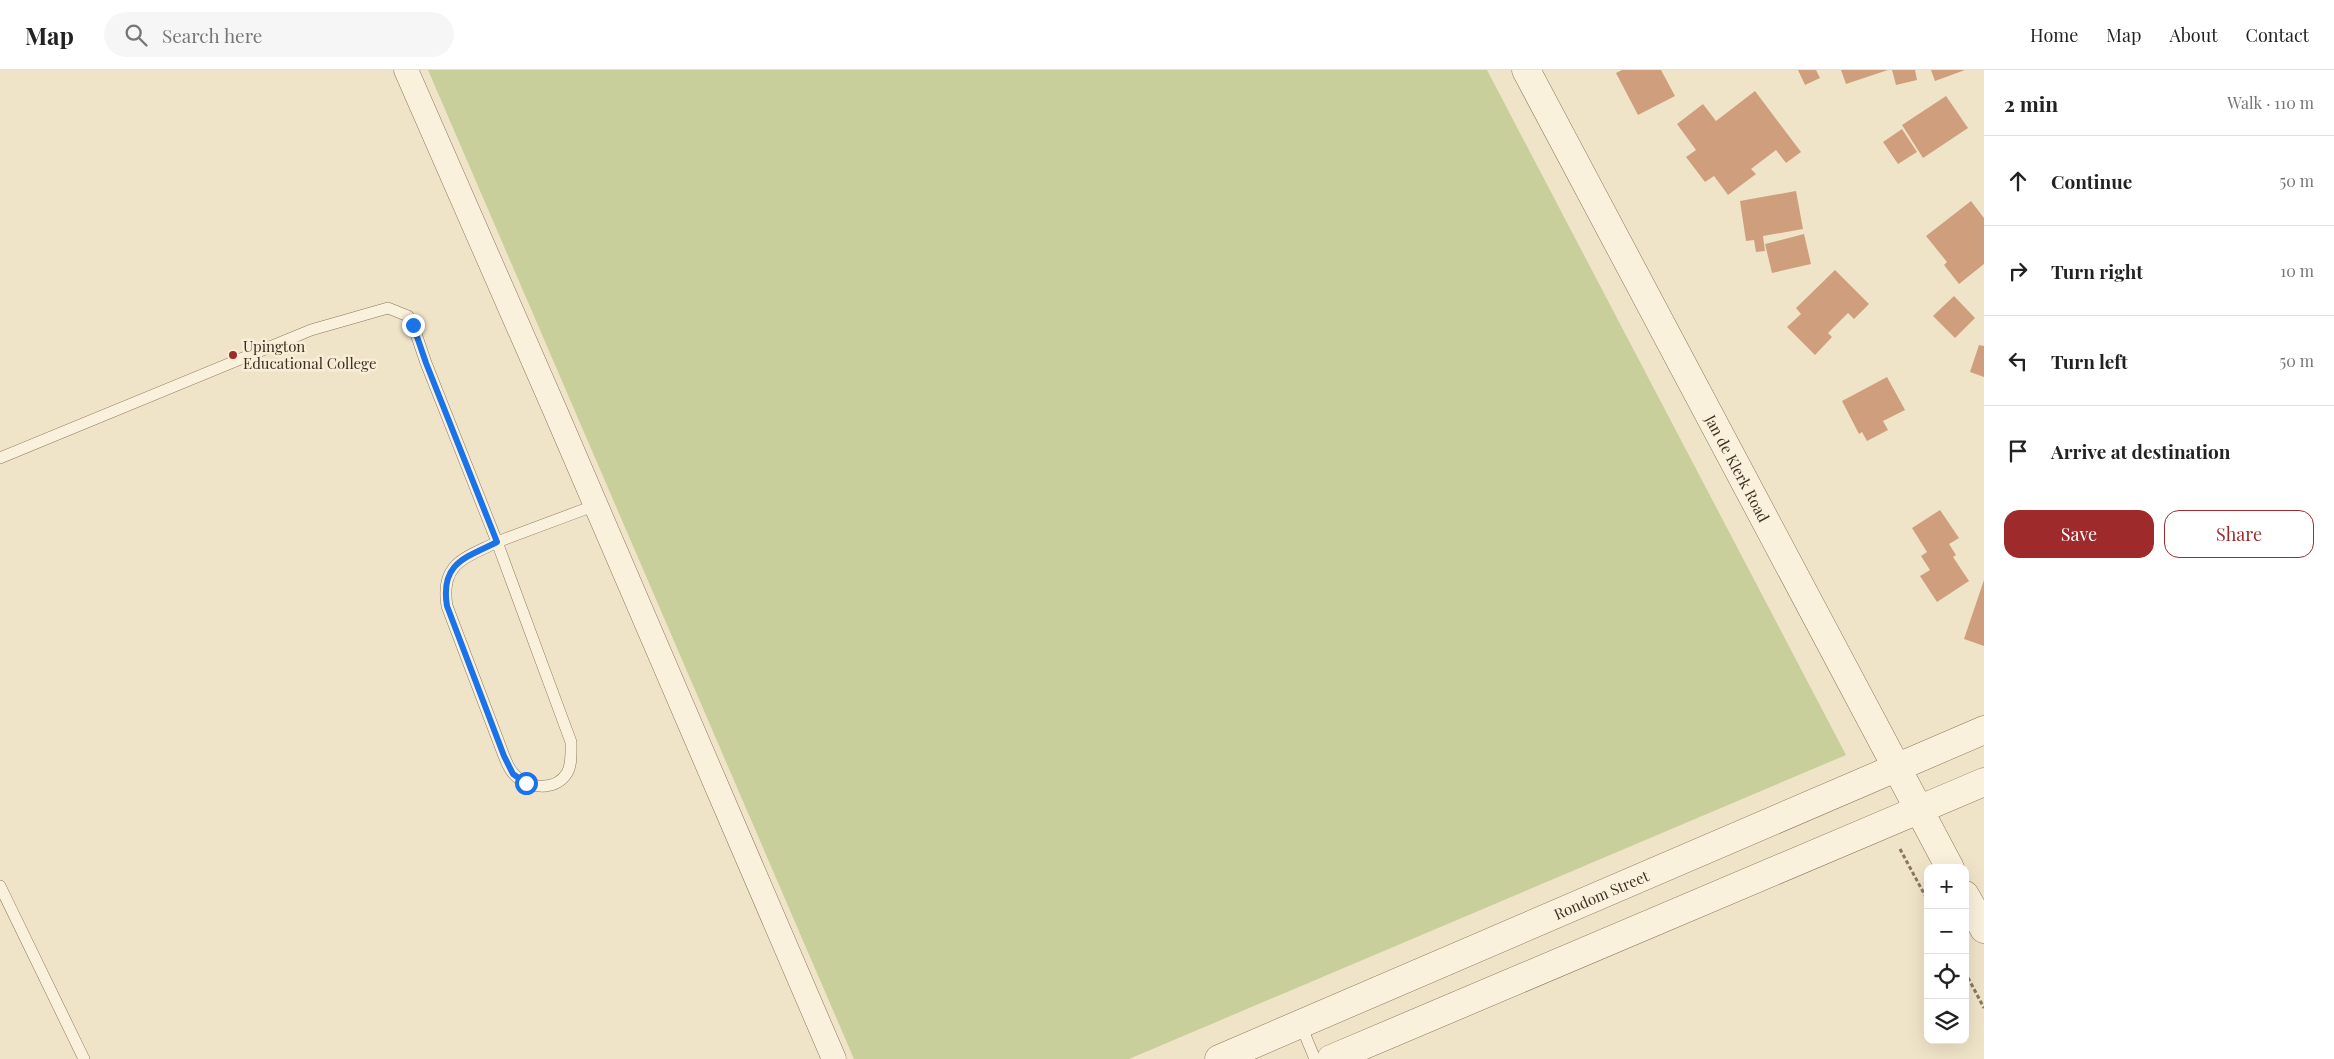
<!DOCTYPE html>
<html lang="en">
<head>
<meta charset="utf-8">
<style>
  body { margin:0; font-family:"Playfair Display",serif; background:#f6f6f6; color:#222 }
  .controls { position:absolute; right:15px; bottom:15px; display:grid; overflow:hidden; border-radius:10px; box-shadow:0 5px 20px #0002 }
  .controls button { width:45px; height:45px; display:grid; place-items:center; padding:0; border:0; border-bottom:1px solid #e0e0e0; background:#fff; color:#222; font:25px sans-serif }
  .stop { position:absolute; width:15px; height:15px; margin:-11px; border:4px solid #1a73e8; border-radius:50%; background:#fff }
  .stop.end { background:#1a73e8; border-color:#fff; box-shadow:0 1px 5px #0008 }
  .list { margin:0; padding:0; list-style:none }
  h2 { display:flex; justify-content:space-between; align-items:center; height:65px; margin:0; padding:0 20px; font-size:21px }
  h2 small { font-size:16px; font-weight:400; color:#767676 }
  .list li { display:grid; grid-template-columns:32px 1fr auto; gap:15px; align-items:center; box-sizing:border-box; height:90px; padding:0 20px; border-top:1px solid #e0e0e0 }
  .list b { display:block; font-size:19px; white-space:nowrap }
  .list em { font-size:16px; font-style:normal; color:#767676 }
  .actions { display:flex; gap:10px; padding:15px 20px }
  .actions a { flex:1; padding:11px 0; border:1px solid #9e2a2b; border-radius:15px; text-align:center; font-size:18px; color:#9e2a2b }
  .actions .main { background:#9e2a2b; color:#fff }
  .icon { flex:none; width:28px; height:28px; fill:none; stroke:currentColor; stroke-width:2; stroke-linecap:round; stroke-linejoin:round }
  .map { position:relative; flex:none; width:1984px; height:989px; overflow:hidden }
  header { display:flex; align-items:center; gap:30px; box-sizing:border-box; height:70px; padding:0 25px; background:#fff; border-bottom:1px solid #e0e0e0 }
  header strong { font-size:24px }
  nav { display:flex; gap:28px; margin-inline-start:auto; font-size:18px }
  .search { width:350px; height:45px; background:#f6f6f6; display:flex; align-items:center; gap:12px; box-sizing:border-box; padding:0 18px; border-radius:28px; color:#767676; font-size:19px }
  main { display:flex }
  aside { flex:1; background:#fff }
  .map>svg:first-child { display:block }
  .green { fill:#c9cf9b }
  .building { fill:#cf9f7d }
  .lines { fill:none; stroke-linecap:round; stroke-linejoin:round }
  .service-casing { stroke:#8d765c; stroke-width:12 }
  .minor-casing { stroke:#8d765c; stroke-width:25 }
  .tertiary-casing { stroke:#8d765c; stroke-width:29 }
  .path { stroke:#8d765c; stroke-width:3; stroke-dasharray:4 2.5; stroke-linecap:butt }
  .service { stroke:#faf1dc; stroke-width:11 }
  .minor { stroke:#faf1dc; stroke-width:24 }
  .tertiary { stroke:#faf1dc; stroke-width:28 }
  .route { stroke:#1a73e8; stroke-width:6 }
  .poi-dot { fill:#9e2a2b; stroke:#f7eed8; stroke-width:2 }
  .labels { text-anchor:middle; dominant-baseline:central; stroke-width:5; stroke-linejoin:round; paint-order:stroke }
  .poi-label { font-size:15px; fill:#3d2e20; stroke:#f7eed8; text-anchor:start }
  .street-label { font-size:15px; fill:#3d2e20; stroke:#f7eed8 }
</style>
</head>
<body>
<header>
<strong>Map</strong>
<div class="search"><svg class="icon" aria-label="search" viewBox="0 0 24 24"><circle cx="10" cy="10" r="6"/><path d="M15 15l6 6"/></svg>Search here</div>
<nav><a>Home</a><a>Map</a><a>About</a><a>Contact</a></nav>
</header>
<main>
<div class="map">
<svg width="1984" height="989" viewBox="0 0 1984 989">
  <rect width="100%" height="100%" fill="#f0e4c8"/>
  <path class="green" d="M428 0H1487L1846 685 1129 989H854Z"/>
  <g class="building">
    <path d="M1622 0H1661L1675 26 1638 45 1616 3Z"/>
    <path d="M1798 0H1816L1820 8 1805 15Z"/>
    <path d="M1841 0H1888L1846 14Z"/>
    <path d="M1892 0H1915L1917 10 1896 15Z"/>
    <path d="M1931 0H1965L1935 11Z"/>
    <path d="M1755 21 1801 82 1786 93 1776 80 1751 99 1756 104 1728 125 1714 106 1705 112 1686 87 1696 80 1677 54 1703 34 1716 51Z"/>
    <path d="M1946 26 1968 58 1923 88 1902 55Z"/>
    <path d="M1902 59 1917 82 1898 94 1883 72Z"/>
    <path d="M1796 121 1803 159 1763 166 1765 181 1756 182 1754 170 1746 171 1740 131Z"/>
    <path d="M1971 131 1984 148V194L1959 214 1944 195 1947 192 1926 166Z"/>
    <path d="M1804 164 1811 194 1772 203 1765 174Z"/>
    <path d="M1835 200 1869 234 1854 249 1848 243 1828 263 1832 267 1815 285 1787 257 1801 244 1796 238Z"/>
    <path d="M1954 226 1975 248 1955 268 1933 246Z"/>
    <path d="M1979 275 1984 276V307L1970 302Z"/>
    <path d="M1887 307 1905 340 1883 351 1888 360 1867 371 1862 362 1859 364 1842 331Z"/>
    <path d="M1940 440 1959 468 1949 474 1956 485 1953 487 1969 511 1937 532 1920 506 1930 500 1921 486 1927 482 1912 458Z"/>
    <path d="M1984 510V576L1964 569Z"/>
  </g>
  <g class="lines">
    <defs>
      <g id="service">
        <path d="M0 388 311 260 388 238 408 246 413 255 426 293 497 472 596 435"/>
        <path d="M497 472 571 672C571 682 572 695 567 703 556 722 525 719 513 703 509 699 506 691 504 686L447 536C440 493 465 488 497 472Z"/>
        <path d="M0 816 84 989"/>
        <path d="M1300 953 1315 989"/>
      </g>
      <path id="minor" d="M406 0 554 338 834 989"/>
      <g id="tertiary">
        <path id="s1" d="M1526 0 1950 798"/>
        <path d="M1965 825 1984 859"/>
        <path id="s2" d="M1219 989 1984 660"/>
        <path d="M1331 989 1984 712"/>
      </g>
    </defs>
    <use href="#service" class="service-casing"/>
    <use href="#minor" class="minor-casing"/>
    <use href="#tertiary" class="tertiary-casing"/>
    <g class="path">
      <path d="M1900 779 1928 831"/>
      <path d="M1965 902 1984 938"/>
    </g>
    <use href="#service" class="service"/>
    <use href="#minor" class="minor"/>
    <use href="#tertiary" class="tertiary"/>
  </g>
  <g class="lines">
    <path class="route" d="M413 255 426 293 497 472C465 488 440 493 447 536L504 686 513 704 526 713"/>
  </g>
  <circle class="poi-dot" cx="233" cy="285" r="5"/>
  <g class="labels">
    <g class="poi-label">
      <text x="243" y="276">Upington<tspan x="243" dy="17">Educational College</tspan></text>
    </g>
    <g class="street-label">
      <text stroke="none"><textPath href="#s1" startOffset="451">Jan de Klerk Road</textPath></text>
      <text stroke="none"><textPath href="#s2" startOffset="416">Rondom Street</textPath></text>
    </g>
  </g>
</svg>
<div class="controls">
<button>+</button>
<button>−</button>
<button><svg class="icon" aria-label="locate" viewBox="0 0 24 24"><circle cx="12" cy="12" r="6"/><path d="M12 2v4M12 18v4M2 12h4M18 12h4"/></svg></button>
<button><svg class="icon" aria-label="layers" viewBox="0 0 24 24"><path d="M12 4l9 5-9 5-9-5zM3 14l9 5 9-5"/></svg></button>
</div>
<div class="stop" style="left:526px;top:713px"></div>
<div class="stop end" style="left:413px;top:255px"></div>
</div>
<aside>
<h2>2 min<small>Walk · 110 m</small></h2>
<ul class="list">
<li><svg class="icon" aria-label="ahead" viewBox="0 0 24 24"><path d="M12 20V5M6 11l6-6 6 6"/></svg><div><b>Continue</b></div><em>50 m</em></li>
<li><svg class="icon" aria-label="right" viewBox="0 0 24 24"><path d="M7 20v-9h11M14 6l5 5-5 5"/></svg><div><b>Turn right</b></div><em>10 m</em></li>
<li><svg class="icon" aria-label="left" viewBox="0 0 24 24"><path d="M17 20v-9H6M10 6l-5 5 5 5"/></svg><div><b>Turn left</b></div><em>50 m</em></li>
<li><svg class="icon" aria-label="arrive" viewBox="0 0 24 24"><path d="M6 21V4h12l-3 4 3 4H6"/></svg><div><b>Arrive at destination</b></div></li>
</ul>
<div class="actions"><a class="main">Save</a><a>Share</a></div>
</aside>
</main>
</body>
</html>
